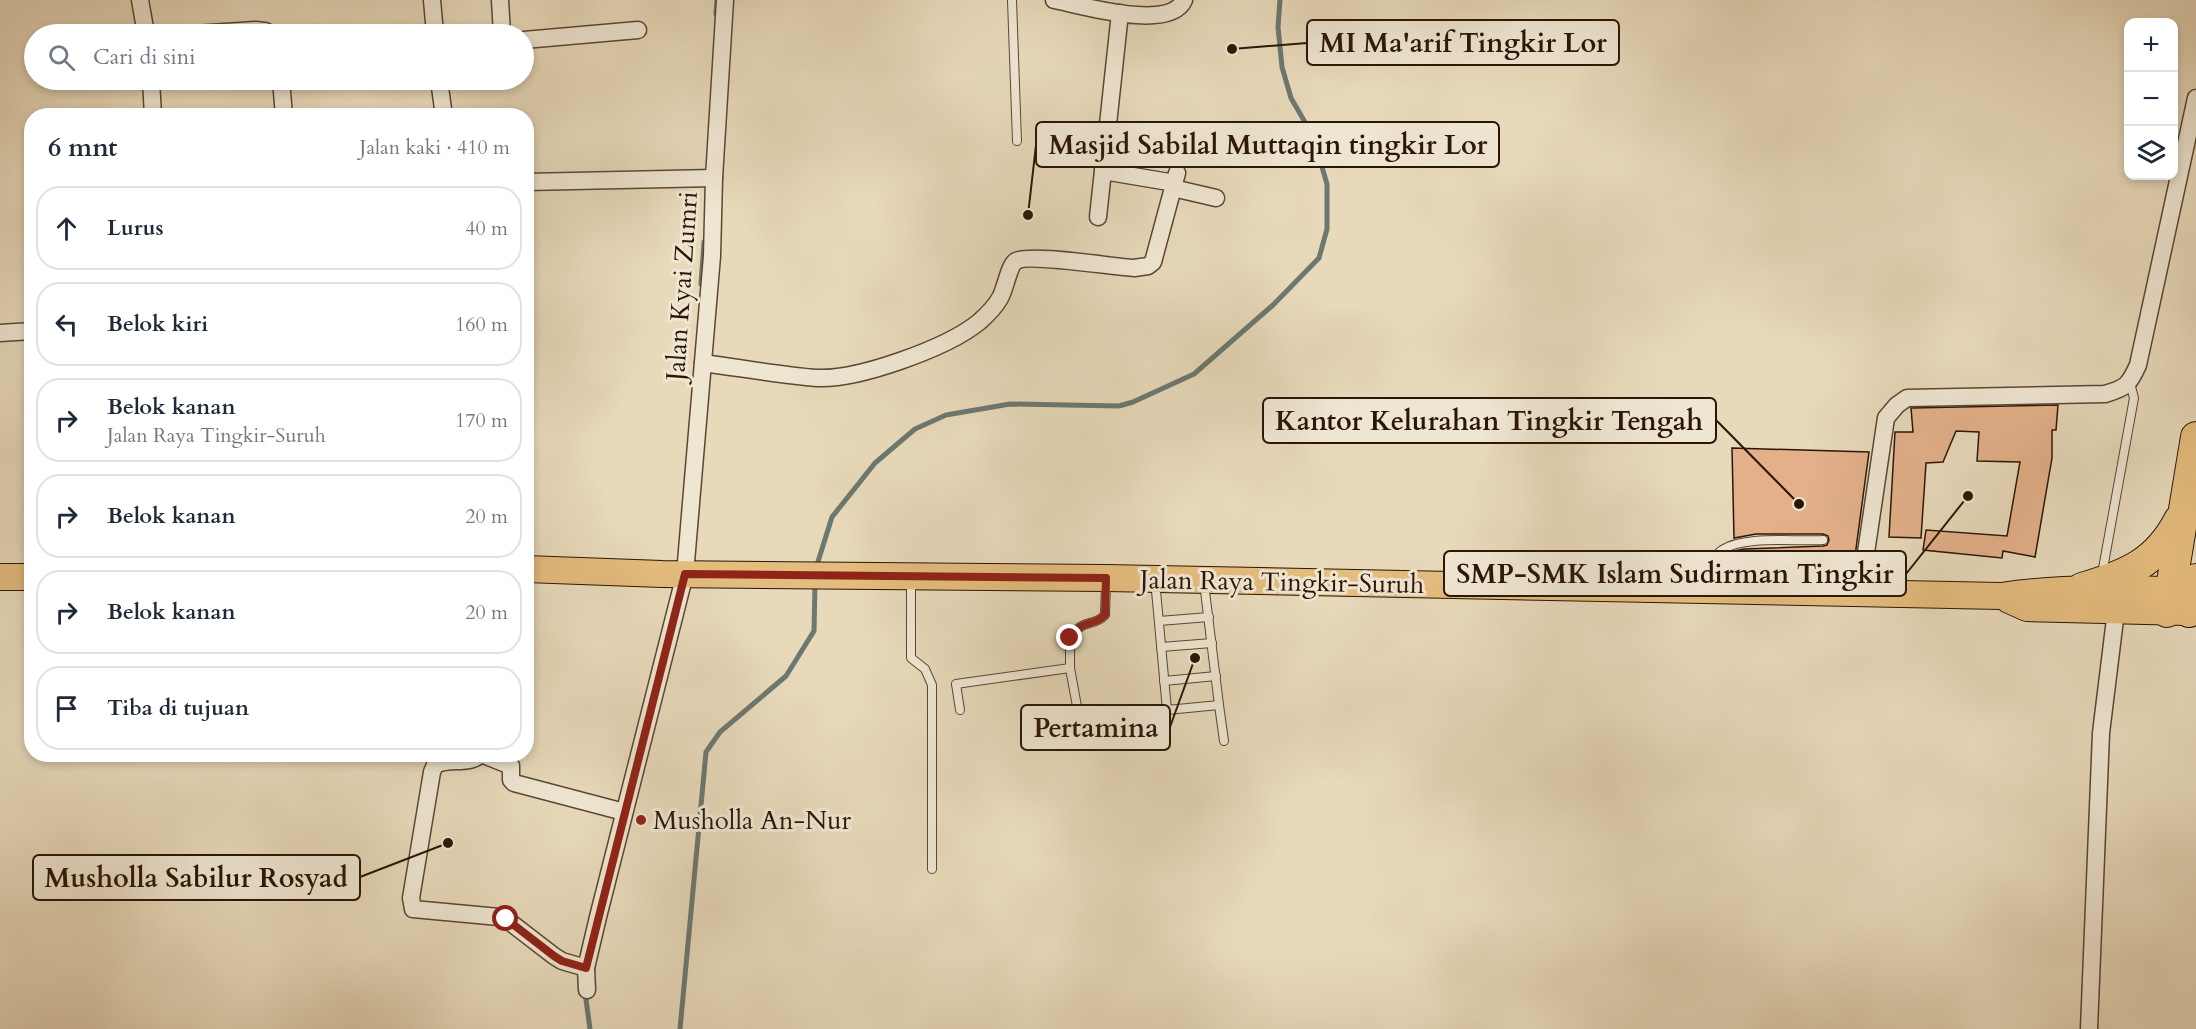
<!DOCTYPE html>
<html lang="id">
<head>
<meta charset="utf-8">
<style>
  body { margin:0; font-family:Cardo,serif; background:#f2f2f3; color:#1f2937 }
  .controls { position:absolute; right:18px; top:18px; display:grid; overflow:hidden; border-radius:12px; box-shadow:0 3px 9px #0003 }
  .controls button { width:54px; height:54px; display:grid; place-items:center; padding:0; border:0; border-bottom:2px solid #e0e1e3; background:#fff; color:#1f2937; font:30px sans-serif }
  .stop { position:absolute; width:18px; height:18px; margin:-14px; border:4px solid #8f2418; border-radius:50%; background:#fff }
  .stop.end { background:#8f2418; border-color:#fff; box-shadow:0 2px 6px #0008 }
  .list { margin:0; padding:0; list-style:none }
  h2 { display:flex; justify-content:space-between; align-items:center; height:78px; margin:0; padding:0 24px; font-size:26px }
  h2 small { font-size:20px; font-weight:400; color:#747a83 }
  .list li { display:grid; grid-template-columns:39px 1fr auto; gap:18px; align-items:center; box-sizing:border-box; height:84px; margin:0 12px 12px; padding:0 12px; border:2px solid #e0e1e3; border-radius:24px }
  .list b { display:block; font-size:22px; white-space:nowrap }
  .list p { margin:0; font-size:20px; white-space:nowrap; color:#747a83 }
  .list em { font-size:20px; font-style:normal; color:#747a83 }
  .icon { flex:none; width:33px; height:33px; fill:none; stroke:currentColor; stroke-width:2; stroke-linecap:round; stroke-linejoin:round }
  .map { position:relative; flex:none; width:2196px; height:1029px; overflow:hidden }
  .search { position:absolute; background:#fff; box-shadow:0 3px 9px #0003; left:24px; top:24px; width:510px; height:66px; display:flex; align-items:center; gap:15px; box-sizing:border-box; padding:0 21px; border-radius:33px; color:#747a83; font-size:22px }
  .panel { position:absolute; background:#fff; box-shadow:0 3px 9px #0003; left:24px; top:108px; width:510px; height:654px; border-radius:24px }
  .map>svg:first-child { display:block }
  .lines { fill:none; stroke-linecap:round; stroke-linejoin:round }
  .stream { stroke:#6c7870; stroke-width:5 }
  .building { fill:#e3b089; stroke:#2a1607; stroke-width:1.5 }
  .service-casing { stroke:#594734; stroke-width:10 }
  .minor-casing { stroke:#594734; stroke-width:19 }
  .primary-casing { stroke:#2a1607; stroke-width:28 }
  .motorway-casing { stroke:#2a1607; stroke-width:32 }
  .service { stroke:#efe6d2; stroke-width:8 }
  .minor { stroke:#efe6d2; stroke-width:16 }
  .primary { stroke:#e4bc7d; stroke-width:26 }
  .motorway { stroke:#e4bc7d; stroke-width:30 }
  .route { stroke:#8f2418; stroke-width:8 }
  .poi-dot { fill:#8f2418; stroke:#efe6d2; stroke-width:2 }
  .labels { text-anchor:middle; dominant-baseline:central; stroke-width:6; stroke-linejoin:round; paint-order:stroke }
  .street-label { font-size:26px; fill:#2a1607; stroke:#efe6d2 }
  .poi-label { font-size:26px; fill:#2a1607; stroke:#efe6d2; text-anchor:start }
  .leader { fill:none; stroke:#2a1607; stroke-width:2 }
  .callout-dot { fill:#2a1607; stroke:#efe6d2; stroke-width:2 }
  .callout { fill:#efe6d2; stroke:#2a1607; stroke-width:2 }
  .callout-label { font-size:27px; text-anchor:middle; font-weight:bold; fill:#2a1607 }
</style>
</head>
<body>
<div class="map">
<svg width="2196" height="1029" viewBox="0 0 2196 1029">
  <rect width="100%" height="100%" fill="#e7d9ba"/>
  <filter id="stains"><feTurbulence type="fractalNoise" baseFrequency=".00333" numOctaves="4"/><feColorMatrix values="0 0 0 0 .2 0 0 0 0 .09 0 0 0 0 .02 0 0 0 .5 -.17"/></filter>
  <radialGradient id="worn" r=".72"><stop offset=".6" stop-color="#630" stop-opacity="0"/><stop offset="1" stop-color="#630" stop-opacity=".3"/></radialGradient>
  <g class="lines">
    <g class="stream">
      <path d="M716 14 717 0"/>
      <path d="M701 284 704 242"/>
      <path d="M816 568 832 517 875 463 915 429 946 415 1010 404 1119 406 1133 402 1194 374 1273 305 1319 258 1327 229V184L1313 136 1291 98 1282 67 1278 27 1280 0"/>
      <path d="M585 992 590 1029"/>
      <path d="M680 1029 706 752 720 732 786 676 814 631 815 584"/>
    </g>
  </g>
  <g class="building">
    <path d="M2058 405 2056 430H2052V458L2035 557 2003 551 2002 558 1923 550 1926 530 2007 536 2020 462 1977 461 1979 432 1956 431 1943 462 1926 463 1921 538 1889 537 1895 432H1913L1911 408Z"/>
    <path d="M1732 448 1869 452 1855 556 1734 557V551L1744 549 1823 546 1827 545 1829 540 1828 536 1823 534H1756L1734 538Z"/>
  </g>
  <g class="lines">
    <defs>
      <g id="service">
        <path d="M1012 0 1017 141"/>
        <path d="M2102 574 2134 398 2130 383"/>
        <path d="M911 579V658L925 669 932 685V869"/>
        <path d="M1155 580 1167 710 1219 705 1204 583"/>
        <path d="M1698 585C1705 574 1711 558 1722 550 1744 535 1796 542 1823 540"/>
        <path d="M1159 621 1209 617"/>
        <path d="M1161 647 1212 643"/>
        <path d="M1070 668 1078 712 1085 717 1147 713"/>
        <path d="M1164 681 1216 676"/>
        <path d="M1219 705 1224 741"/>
        <path d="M960 710 956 684 1070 668V638C1084 617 1092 628 1105 615L1106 582"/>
      </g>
      <g id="minor">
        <path d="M140 0 146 34"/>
        <path d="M432 0 435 34"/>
        <path d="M500 0 502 34"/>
        <path d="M1054 0C1081 5 1170 32 1184 0"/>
        <path d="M195 34 255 30 265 31 270 34"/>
        <path d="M524 40 638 30"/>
        <path d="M151 80 153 116"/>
        <path d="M281 80 284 116"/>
        <path d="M439 80 444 116"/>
        <path d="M1103 171 1175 183"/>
        <path d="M526 182 714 178"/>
        <path d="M1173 188 1216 198"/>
        <path d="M1098 217 1120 13"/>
        <path d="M0 333 32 331"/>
        <path d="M703 363C741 368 779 375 817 378 858 380 947 348 979 322 987 315 995 307 1000 298 1005 290 1009 265 1016 261 1028 253 1114 267 1134 268L1148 266 1153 262 1177 173"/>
        <path d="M1860 593 1886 418 1897 405 1907 398 2105 394C2126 388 2129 385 2138 365L2196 98"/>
        <path d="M586 968 562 961 554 956 506 919 499 917 413 909 411 898 432 772 435 765C450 757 469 766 481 754L511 766V780L514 783 624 812"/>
        <path d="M587 990 586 968 598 917 685 574 712 256 714 178 725 0"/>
        <path d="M2089 1029 2101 733 2116 611"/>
      </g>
      <g id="primary">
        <path d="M526 569 662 574 1106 578 2001 596C2064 587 2127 588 2190 591"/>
        <path d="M0 577H32"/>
        <path d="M2009 600 2027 608 2187 612"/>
      </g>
      <g id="motorway">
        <path d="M2082 588C2126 575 2157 563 2179 520"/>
        <path d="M2167 612 2196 437"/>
        <path d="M2189 612 2196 579"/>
      </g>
    </defs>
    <use href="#service" class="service-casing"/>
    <use href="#minor" class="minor-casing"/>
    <use href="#primary" class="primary-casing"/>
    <use href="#motorway" class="motorway-casing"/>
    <use href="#service" class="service"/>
    <use href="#minor" class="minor"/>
    <use href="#primary" class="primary"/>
    <use href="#motorway" class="motorway"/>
  </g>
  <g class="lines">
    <path class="route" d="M506 919 554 956 562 961 586 968 685 574 1106 578 1105 615C1092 628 1084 617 1070 638"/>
  </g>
  <circle class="poi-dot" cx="641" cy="820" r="6"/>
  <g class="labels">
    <g class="street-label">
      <text transform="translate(682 286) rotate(-86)">Jalan Kyai Zumri</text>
      <text transform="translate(1282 582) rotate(1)">Jalan Raya Tingkir-Suruh</text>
    </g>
    <g class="poi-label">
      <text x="653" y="820">Musholla An-Nur</text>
    </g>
  </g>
  <path class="leader" d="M1232 49L1307 43M1028 215L1036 145M1799 504L1716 420M1968 496L1906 574M1195 658L1170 727M448 843L360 877"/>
  <g class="callout-dot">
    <circle cx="1232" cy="49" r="6"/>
    <circle cx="1028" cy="215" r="6"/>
    <circle cx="1799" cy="504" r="6"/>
    <circle cx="1968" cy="496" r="6"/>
    <circle cx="1195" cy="658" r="6"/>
    <circle cx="448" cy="843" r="6"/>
  </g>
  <g class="callout">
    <rect x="1307" y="20" width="312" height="45" rx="6"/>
    <rect x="1036" y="122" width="463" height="45" rx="6"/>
    <rect x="1263" y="398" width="453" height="45" rx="6"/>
    <rect x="1444" y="551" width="462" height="45" rx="6"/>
    <rect x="1021" y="705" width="149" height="45" rx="6"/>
    <rect x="33" y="855" width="327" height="45" rx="6"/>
  </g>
  <g class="callout-label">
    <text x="1463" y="52">MI Ma'arif Tingkir Lor</text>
    <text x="1268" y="154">Masjid Sabilal Muttaqin tingkir Lor</text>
    <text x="1489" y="430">Kantor Kelurahan Tingkir Tengah</text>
    <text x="1675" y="583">SMP-SMK Islam Sudirman Tingkir</text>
    <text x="1096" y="737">Pertamina</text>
    <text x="196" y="887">Musholla Sabilur Rosyad</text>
  </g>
  <rect width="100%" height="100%" filter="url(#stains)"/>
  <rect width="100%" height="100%" fill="url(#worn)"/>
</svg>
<div class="controls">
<button>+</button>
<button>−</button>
<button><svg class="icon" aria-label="layers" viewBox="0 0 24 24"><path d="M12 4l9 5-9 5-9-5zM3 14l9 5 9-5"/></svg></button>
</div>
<div class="stop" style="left:506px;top:919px"></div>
<div class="stop end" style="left:1070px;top:638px"></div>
<div class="search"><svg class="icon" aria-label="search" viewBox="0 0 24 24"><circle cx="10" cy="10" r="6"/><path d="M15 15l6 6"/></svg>Cari di sini</div>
<section class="panel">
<h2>6 mnt<small>Jalan kaki · 410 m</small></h2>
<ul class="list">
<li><svg class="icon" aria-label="ahead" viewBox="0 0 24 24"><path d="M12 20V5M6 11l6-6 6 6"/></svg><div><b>Lurus</b></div><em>40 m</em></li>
<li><svg class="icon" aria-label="left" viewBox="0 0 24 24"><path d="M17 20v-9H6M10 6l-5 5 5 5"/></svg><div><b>Belok kiri</b></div><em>160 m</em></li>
<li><svg class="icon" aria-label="right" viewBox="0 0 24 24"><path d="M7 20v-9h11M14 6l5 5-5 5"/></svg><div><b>Belok kanan</b><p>Jalan Raya Tingkir-Suruh</p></div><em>170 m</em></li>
<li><svg class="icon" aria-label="right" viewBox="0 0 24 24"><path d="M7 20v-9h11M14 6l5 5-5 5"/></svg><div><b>Belok kanan</b></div><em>20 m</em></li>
<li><svg class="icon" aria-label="right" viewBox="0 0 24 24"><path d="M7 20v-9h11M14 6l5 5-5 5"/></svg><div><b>Belok kanan</b></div><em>20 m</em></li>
<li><svg class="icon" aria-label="arrive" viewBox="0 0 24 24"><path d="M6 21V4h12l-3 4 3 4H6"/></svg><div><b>Tiba di tujuan</b></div></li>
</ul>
</section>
</div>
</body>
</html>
